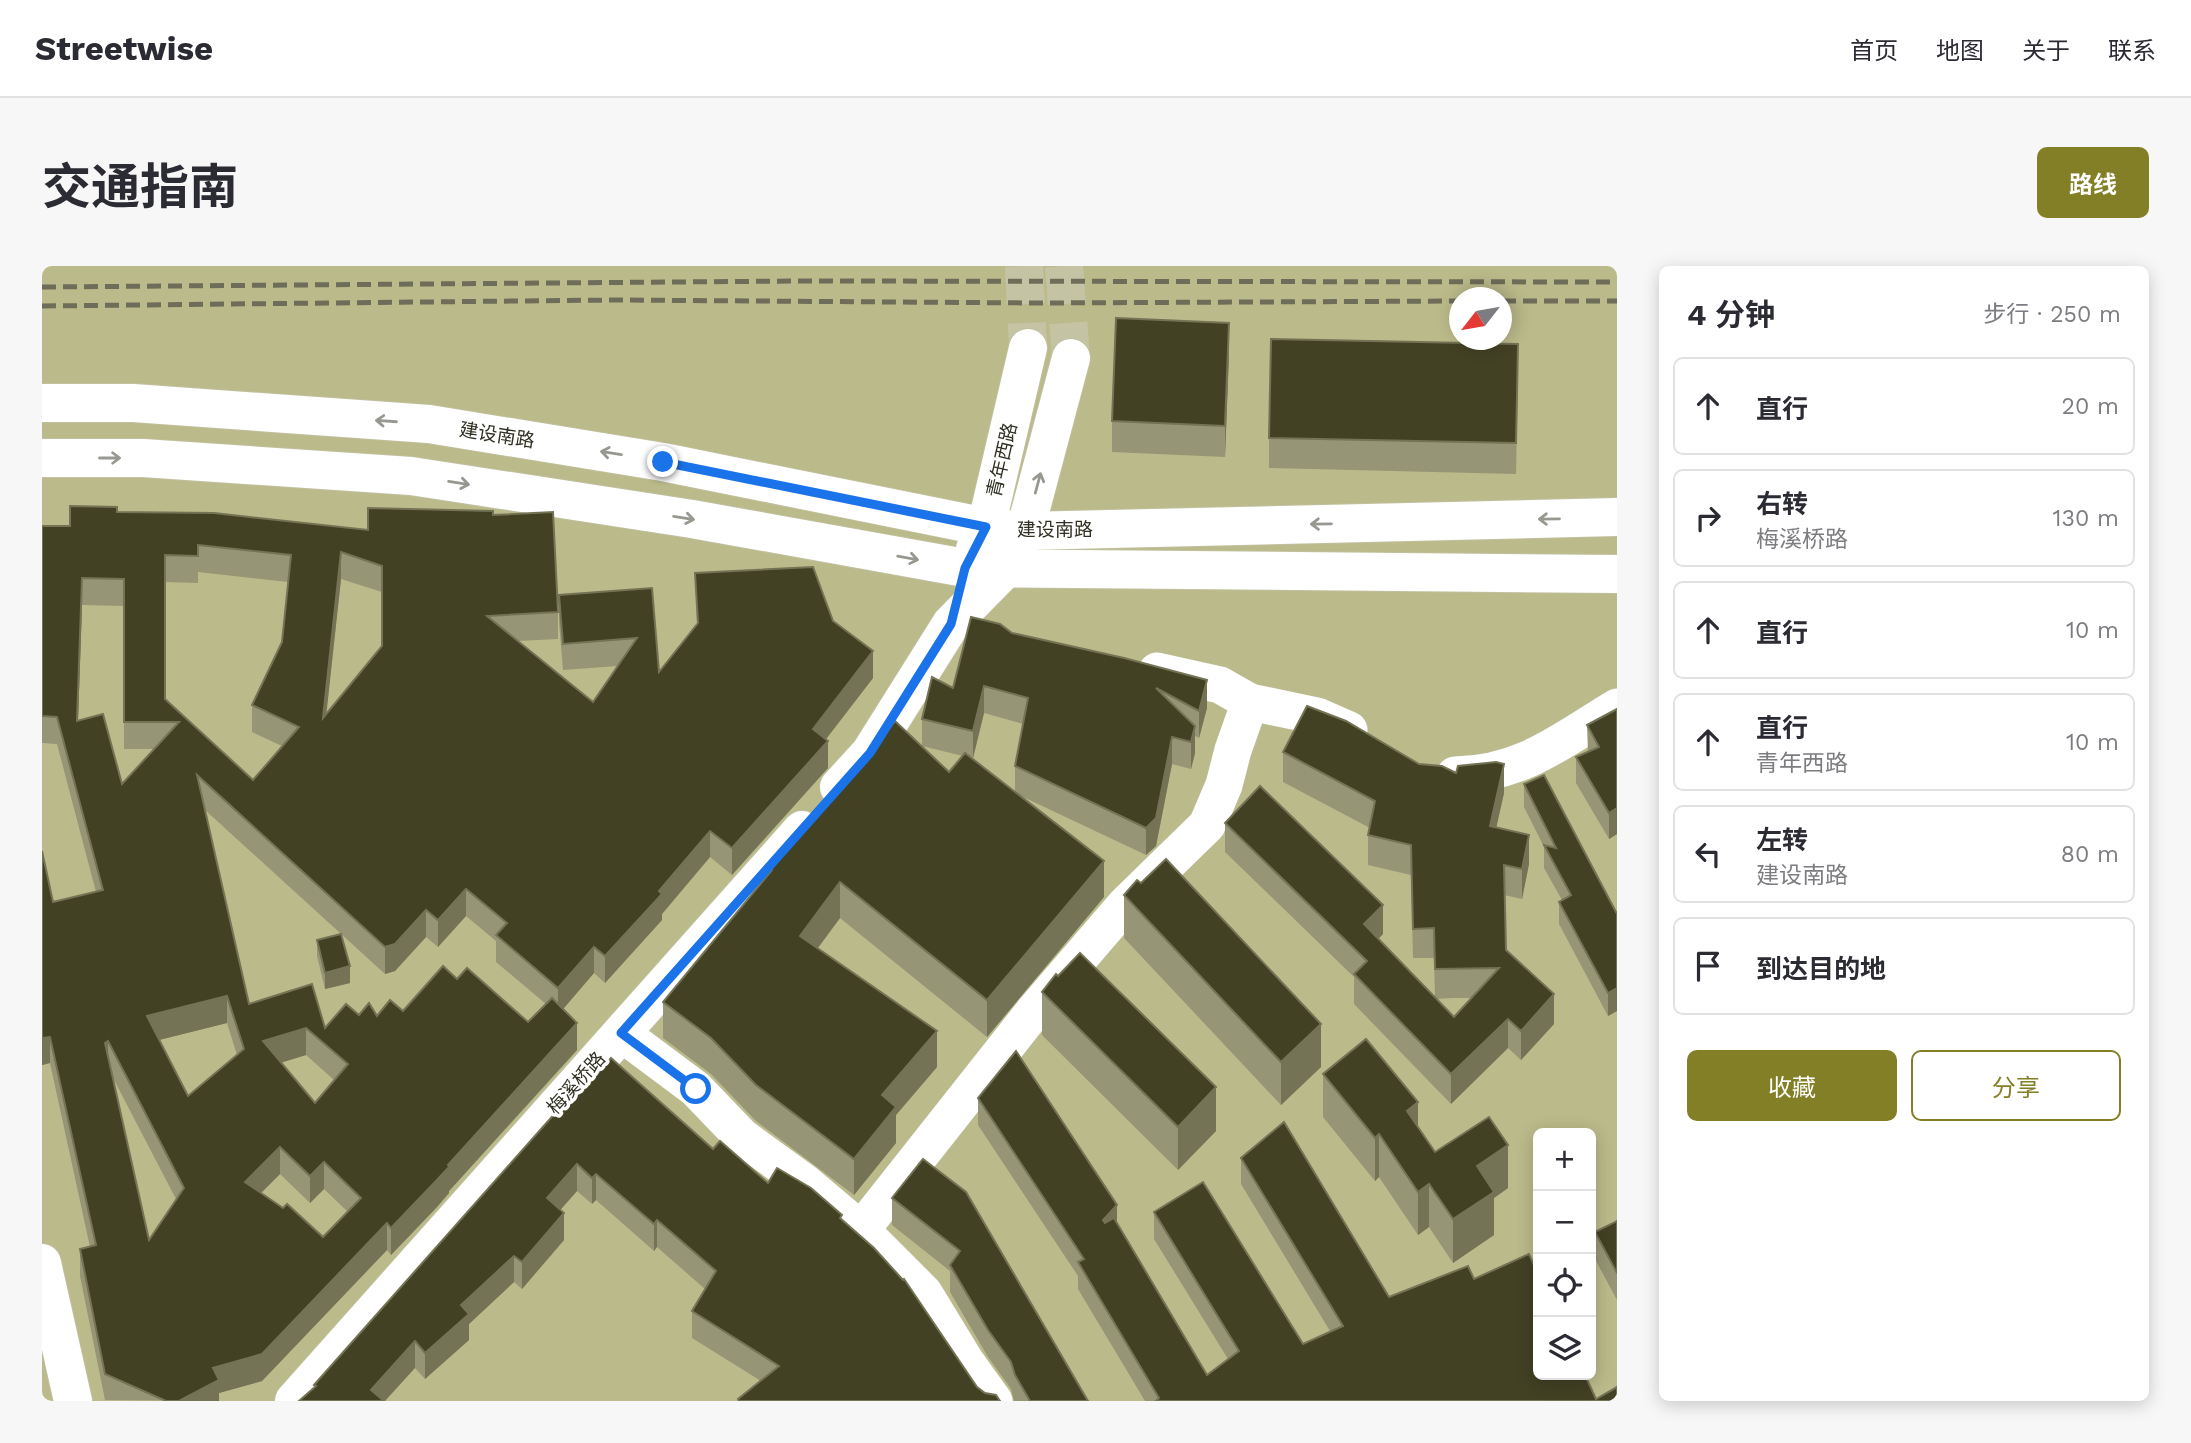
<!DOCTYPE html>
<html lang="zh">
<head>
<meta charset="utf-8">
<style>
  body { margin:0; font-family:"Work Sans","Noto Sans SC",sans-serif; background:#f7f7f7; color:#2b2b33 }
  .controls { position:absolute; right:21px; bottom:21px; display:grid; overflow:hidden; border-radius:10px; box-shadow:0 4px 18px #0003 }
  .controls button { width:63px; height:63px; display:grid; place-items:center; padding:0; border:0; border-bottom:2px solid #e1e1e2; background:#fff; color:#2b2b33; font:35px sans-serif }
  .compass { position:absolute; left:1407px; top:21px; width:63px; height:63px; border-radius:50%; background:#fff; box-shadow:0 4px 18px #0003; rotate:239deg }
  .stop { position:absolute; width:21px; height:21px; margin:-16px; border:5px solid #1a73e8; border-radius:50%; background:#fff }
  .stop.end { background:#1a73e8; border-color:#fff; box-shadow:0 2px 7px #0008 }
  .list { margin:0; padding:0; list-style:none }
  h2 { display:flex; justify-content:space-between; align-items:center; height:91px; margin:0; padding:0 28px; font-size:30px }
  h2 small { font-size:23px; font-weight:400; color:#7c7c81 }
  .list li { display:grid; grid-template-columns:46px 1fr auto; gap:21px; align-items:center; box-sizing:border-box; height:98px; margin:0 14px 14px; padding:0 14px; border:2px solid #e1e1e2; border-radius:10px }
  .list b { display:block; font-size:26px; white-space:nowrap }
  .list p { margin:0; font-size:23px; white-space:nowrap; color:#7c7c81 }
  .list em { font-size:23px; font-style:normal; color:#7c7c81 }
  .actions { display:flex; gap:14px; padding:21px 28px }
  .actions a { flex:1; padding:16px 0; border:2px solid #837f26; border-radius:10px; text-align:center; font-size:24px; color:#837f26 }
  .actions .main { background:#837f26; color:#fff }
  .icon { flex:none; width:38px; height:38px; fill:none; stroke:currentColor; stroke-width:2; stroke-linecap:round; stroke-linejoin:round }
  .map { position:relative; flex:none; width:1575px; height:1135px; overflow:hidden; border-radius:10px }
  header { display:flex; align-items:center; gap:42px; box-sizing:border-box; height:98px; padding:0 35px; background:#fff; border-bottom:2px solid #e1e1e2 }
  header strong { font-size:33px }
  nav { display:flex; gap:38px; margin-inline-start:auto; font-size:24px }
  .intro { display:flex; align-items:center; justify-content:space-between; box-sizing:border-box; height:168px; padding:0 42px }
  h1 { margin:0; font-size:49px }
  .button { padding:18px 32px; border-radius:10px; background:#837f26; color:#fff; font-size:24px; font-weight:700 }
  main { display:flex; gap:42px; padding:0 42px }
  aside { flex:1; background:#fff; border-radius:10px; box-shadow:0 4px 18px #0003 }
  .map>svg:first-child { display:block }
  .green { fill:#bbba8a; fill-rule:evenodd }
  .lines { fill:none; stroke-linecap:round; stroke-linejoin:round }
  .major-tunnel { stroke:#c4c4a5; stroke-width:38; stroke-dasharray:38 19; stroke-linecap:butt }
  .minor-casing { stroke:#c1c09f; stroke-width:38 }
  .major-casing { stroke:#c1c09f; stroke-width:40 }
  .minor { stroke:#fff; stroke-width:37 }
  .major { stroke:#fff; stroke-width:38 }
  .rail { stroke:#6e6d59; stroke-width:5; stroke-dasharray:14 7; stroke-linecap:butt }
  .wall { fill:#969575; fill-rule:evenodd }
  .shaded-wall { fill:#747355 }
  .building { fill:#424124; stroke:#747355; stroke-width:2; fill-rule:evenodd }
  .oneway { stroke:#989891 }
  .route { stroke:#1a73e8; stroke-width:9 }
  .labels { text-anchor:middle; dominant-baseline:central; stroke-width:7; stroke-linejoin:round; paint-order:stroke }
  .street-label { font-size:19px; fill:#313023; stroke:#fff }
</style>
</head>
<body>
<header>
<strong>Streetwise</strong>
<nav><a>首页</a><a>地图</a><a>关于</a><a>联系</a></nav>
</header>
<div class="intro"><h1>交通指南</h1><a class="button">路线</a></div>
<main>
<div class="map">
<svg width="1575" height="1135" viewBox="0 0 1575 1135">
  <rect width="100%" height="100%" fill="#e9e9c6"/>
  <path class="green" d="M0 0H1575V1135H0ZM1418 32H1460V74H1418ZM1496 867H1549V1109H1496Z"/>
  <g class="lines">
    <g class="major-tunnel">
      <path d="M982 0 986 82"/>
      <path d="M1022 0 1029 92"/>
    </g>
    <defs>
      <g id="minor">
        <path d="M1208 436 1275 450 1307 464"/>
        <path d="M1413 509C1481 508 1520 474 1575 441"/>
        <path d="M579 767 654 823 700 871 762 916 819 964 882 1027 924 1096 952 1135"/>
        <path d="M819 964 992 745 1083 639 1165 559 1182 519 1191 484 1208 436 1178 419 1115 405"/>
      </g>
      <g id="major">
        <path d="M0 137H91L387 158 621 196 944 261 983 265 1575 251"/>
        <path d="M0 192H101L369 210 650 253 923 302 1575 308"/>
        <path d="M933 283 944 261 986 82"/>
        <path d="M797 521 828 487 909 358 963 303 983 265 1029 92"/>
        <path d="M0 997 31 1135"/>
        <path d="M252 1135 760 564"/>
      </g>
    </defs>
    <use href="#minor" class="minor-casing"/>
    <use href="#major" class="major-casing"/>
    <use href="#minor" class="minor"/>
    <use href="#major" class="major"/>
    <g class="rail">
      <path d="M0 21 759 15 1575 16"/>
      <path d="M1460 35H1575"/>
      <path d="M0 40 572 34 997 37 1418 35"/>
    </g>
  </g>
  <g class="wall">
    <path d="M1187 88 1183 191 1070 186V155Z"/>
    <path d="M1476 109 1474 208 1227 202V172Z"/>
    <path d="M75 246 326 264 451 249 516 346V373L476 375 551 436 576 400 521 404 517 356V329L610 322 617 406 655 358 653 307 791 355 831 412 784 473 786 502 690 609 668 591 620 648V654L563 717 552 707 521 743 535 784 407 925V927L394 942 349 989 345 984 220 1115 177 1127V1135L63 1134 38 1010V983L48 981 8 797 0 799 11 636 54 626 15 478 0 477V260H28ZM156 306 246 316 240 376 210 439V466L240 480 211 514 123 433V316L156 317ZM299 313 340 326V380L284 448ZM40 339 82 340V483H112L80 518 36 455ZM162 543 343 708 353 705 384 671 396 681 424 650 454 675V696L504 738 486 756 415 713 361 745 335 750 317 749 283 762 207 738ZM185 757 195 789 146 830 117 774ZM264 789 292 814 273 837 239 797ZM70 810 134 933 107 974ZM238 908 268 937 282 923 306 946 281 971 219 927Z"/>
    <path d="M970 367 1165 442 1157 472 1153 470V487L1149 503 1130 498 1114 580 1104 589 977 529 1062 631 945 771 798 652 776 682 895 801 854 849V877L812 929 714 855 669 808 621 772V736L725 610V600L907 506 921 490 880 480V453L911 422ZM942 447 981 458 973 500V526L928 492H931Z"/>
    <path d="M1575 443V568L1567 573 1534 517V491L1546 486 1545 459Z"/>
    <path d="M1241 486 1377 498 1462 527 1454 561 1487 598 1480 633 1462 629 1464 684 1512 758 1479 794 1466 782 1409 838 1312 738V711L1183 586V557L1341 668 1336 673 1393 731 1392 692H1371L1369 609 1326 599V569L1328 562 1241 516ZM1410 732H1430L1412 751 1394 733Z"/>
    <path d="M1482 518 1575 648V745L1566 750 1517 658V636L1520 634 1502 602V581L1482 541Z"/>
    <path d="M1082 629 1279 801 1239 839 1082 672Z"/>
    <path d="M275 674 308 717 283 723 275 690Z"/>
    <path d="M1000 726 1174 865 1136 904 1000 769Z"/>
    <path d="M1281 808 1376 861 1393 886 1466 922 1452 932V969L1411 997 1387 961 1376 969 1337 911 1333 915 1281 851Z"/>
    <path d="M543 822 671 883 726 917 800 953 935 1121 943 1127 958 1135H696V1133L719 1115 650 1072V1045L663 1023 615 981 612 985 554 934 550 938 535 925 518 944 522 974 480 1023 472 1016 427 1058V1074L383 1113 373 1102 272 1122V1119Z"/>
    <path d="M936 832 1075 957 1165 1109 1186 1093 1112 973V946L1261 1078 1288 1065 1199 918V892L1347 1031 1432 1013 1554 1133 1575 1135H1103L1036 1023V1010L936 859Z"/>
    <path d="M881 893 1046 1135H972L969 1123 946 1091 908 1026V1005L850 959V932Z"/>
    <path d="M1575 955V1034L1553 993V966Z"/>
  </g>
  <g class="shaded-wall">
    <path d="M1187 57V88L1183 191V160Z"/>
    <path d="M299 286V313L281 479V452Z"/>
    <path d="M40 312V339L35 482V455Z"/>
    <path d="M831 385V412L771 490V463Z"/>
    <path d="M1165 414V442L1157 472V445Z"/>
    <path d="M942 420V447L931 492V465Z"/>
    <path d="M1153 460V487L1149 503V476Z"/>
    <path d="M1130 471V498L1114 580 1104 589V562Z"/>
    <path d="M786 475V502L690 609V582Z"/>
    <path d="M1462 498V527L1448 590V560Z"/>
    <path d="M1575 542V568L1567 573V547Z"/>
    <path d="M668 565V591L620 648V654L563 717V690Z"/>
    <path d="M1487 569V598L1480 633V603Z"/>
    <path d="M1062 595V631L945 771V734Z"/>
    <path d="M798 616V652L758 706V670Z"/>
    <path d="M424 623V650L396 681V654Z"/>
    <path d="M1341 639V668L1322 688V658Z"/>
    <path d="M384 644V671L353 705 343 708V681Z"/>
    <path d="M552 681V707L516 749V722Z"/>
    <path d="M308 700V717L283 723V707Z"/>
    <path d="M1575 722V745L1566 750V727Z"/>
    <path d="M1512 728V758L1479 794V765Z"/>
    <path d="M185 730V757L105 777V750Z"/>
    <path d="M1466 753V782L1409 838V808Z"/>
    <path d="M535 757V784L407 925V927L394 942 349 989V962Z"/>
    <path d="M1279 758V801L1239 839V796Z"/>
    <path d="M264 762V789L221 802V775Z"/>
    <path d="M895 765V801L854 849V877L812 929V893L840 829Z"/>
    <path d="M8 771V797L0 799V772Z"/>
    <path d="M66 775V802L63 777Z"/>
    <path d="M1174 821V865L1136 904V861Z"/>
    <path d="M1376 836V879L1365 845Z"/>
    <path d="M1337 868V911L1333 915V872Z"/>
    <path d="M1466 879V922L1452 932V969L1411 997V953L1435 900Z"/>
    <path d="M238 881V908L203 943V916Z"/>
    <path d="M282 896V923L268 937V910Z"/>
    <path d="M535 898V925L505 959V932Z"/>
    <path d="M554 908V934L550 938V912Z"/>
    <path d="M1387 918V961L1376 969V926Z"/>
    <path d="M1075 939V966L1061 980V954Z"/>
    <path d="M522 947V974L480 1023V996Z"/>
    <path d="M615 954V981L612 985V958Z"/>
    <path d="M345 957V984L220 1115 177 1127V1135H137L171 1102Z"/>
    <path d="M472 990V1016L427 1058V1074L383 1113V1087L419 1039Z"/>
    <path d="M373 1075V1102L343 1135 329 1124Z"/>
  </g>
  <g class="building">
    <path d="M1074 52 1187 57 1183 160 1070 155Z"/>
    <path d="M1229 73 1476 78 1474 177 1227 172Z"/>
    <path d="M28 240 75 241V246L172 247 326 264V242L451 245V249L511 246 516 346 445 350 551 436 595 372 521 378 517 329 610 322 617 406 656 357 653 307 771 301 791 355 831 385 771 463 786 475 690 582 668 565 617 625 620 628 563 690 552 681 516 722 454 669 465 657 424 623 396 654 384 644 353 678 343 681 155 509 207 738 270 718 283 762 304 738 317 749 327 737 335 750 348 734 361 745 401 700 415 713 425 702 486 756 510 732 535 757 406 899 407 901 394 915 349 962 345 957 220 1088 171 1102 177 1114 137 1135H124L63 1108 38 983 54 979 8 771 0 772V585L11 636 61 624 15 451 0 450V260H28ZM156 279 249 289 240 376 210 439 257 461 211 514 123 433V289L156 290ZM299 286 340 300V380L281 452ZM40 312 82 313V456H137L80 518 61 448 35 455ZM185 730 202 783 146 830 105 750ZM264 762 306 798 273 837 221 775ZM66 775 142 922 107 974 63 777ZM238 881 268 910 282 896 319 932 281 971 245 938 241 942 203 916Z"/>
    <path d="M929 351 958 358 970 367 1082 392 1165 414 1157 445 1114 422 1153 460 1149 476 1130 471 1114 552 1104 562 973 500 986 432 942 420 931 465 880 453 890 411 911 422Z"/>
    <path d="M1265 440 1304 455 1377 498 1400 500 1414 507 1416 500 1454 496 1462 498 1448 560 1487 569 1480 603 1462 599 1464 684 1512 728 1479 765 1466 753 1409 808 1312 708 1325 695 1183 557 1218 520 1341 639 1322 658 1412 751 1457 702 1393 703 1392 662 1371 663 1369 579 1326 569 1333 535 1241 486Z"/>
    <path d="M1575 443V542L1567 547 1534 491 1557 481 1545 459Z"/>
    <path d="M853 455 907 506 923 487 1062 595 945 734 798 616 758 670 895 765 840 829 854 841 812 893 714 819 669 772 621 736 730 604 725 600 821 494Z"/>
    <path d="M1502 509 1575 648V722L1566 727 1517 636 1529 629 1502 579 1514 582 1482 518Z"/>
    <path d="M1124 593 1279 758 1239 796 1082 629 1095 614 1099 617Z"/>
    <path d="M299 668 308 700 283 707 275 674Z"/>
    <path d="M1038 687 1174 821 1136 861 1000 726 1014 708 1016 710Z"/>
    <path d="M1324 773 1376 836 1365 845 1393 886 1447 851 1466 879 1435 900 1452 926 1411 953 1387 918 1376 926 1337 868 1333 872 1281 808Z"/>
    <path d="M974 785 1075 939 1061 954 1063 957 1072 952 1165 1109 1197 1085 1112 946 1161 916 1261 1078 1301 1060 1199 892 1242 856 1347 1031 1426 1000 1432 1013 1487 988 1496 1008V1109H1543L1554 1133 1575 1121V1135H1114L1117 1132 1036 996 1042 993 936 832Z"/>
    <path d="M569 792 671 883 678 875 726 917 735 902 769 922 800 949 798 952 832 982 861 1014 862 1013 935 1121 943 1127 954 1129 958 1135H697L696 1133 737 1100 650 1045 674 1005 615 954 612 958 554 908 550 912 535 898 505 932 522 947 480 996 472 990 419 1039 427 1048 383 1087 373 1075 329 1124 342 1135H257L274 1120 272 1119 539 818 543 822Z"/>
    <path d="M881 893 924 926 1046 1135H988L973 1109 969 1096 946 1064 908 999 918 985 850 932Z"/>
    <path d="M1575 955V1007L1553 966Z"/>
  </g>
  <defs><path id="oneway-shaft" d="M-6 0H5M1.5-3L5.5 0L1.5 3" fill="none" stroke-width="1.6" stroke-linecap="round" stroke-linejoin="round" transform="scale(1.75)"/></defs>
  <g class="oneway">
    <use href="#oneway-shaft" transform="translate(344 155) rotate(-176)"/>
    <use href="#oneway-shaft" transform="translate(569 187) rotate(-171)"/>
    <use href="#oneway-shaft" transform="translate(68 192)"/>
    <use href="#oneway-shaft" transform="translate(417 217) rotate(9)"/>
    <use href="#oneway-shaft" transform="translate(996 217) rotate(-75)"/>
    <use href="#oneway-shaft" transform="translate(642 252) rotate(9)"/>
    <use href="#oneway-shaft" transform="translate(1507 253) rotate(179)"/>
    <use href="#oneway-shaft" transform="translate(1279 258) rotate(179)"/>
    <use href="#oneway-shaft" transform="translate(866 292) rotate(10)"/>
  </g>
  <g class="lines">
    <path class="route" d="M621 196 944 261 923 302 909 358 828 487 579 767 654 823"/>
  </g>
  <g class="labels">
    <g class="street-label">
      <text transform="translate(455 169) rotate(9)">建设南路</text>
      <text transform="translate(960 194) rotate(-77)">青年西路</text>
      <text x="1013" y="263">建设南路</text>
      <text transform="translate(534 817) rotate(-48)">梅溪桥路</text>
    </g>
  </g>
</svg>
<div class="controls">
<button>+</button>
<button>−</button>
<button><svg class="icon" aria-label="locate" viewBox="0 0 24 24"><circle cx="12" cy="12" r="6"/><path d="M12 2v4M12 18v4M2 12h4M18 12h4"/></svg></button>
<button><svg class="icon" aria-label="layers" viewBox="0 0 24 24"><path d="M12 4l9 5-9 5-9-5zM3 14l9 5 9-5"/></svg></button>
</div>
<svg class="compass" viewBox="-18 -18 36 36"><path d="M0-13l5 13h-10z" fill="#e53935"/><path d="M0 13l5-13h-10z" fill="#7c7c81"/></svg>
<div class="stop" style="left:654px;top:823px"></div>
<div class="stop end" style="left:621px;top:196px"></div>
</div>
<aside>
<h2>4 分钟<small>步行 · 250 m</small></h2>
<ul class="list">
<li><svg class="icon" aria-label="ahead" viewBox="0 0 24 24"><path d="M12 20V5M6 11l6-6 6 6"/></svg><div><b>直行</b></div><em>20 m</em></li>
<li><svg class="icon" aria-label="right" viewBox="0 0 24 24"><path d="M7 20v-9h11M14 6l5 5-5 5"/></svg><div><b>右转</b><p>梅溪桥路</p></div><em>130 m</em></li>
<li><svg class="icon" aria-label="ahead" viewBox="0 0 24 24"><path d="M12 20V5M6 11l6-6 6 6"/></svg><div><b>直行</b></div><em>10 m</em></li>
<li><svg class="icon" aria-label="ahead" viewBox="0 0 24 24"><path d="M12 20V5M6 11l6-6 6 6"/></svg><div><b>直行</b><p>青年西路</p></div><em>10 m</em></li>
<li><svg class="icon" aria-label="left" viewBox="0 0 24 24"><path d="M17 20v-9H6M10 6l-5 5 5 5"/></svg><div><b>左转</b><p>建设南路</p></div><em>80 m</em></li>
<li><svg class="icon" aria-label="arrive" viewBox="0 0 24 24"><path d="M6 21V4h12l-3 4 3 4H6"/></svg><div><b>到达目的地</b></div></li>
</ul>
<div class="actions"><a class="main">收藏</a><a>分享</a></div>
</aside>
</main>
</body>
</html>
